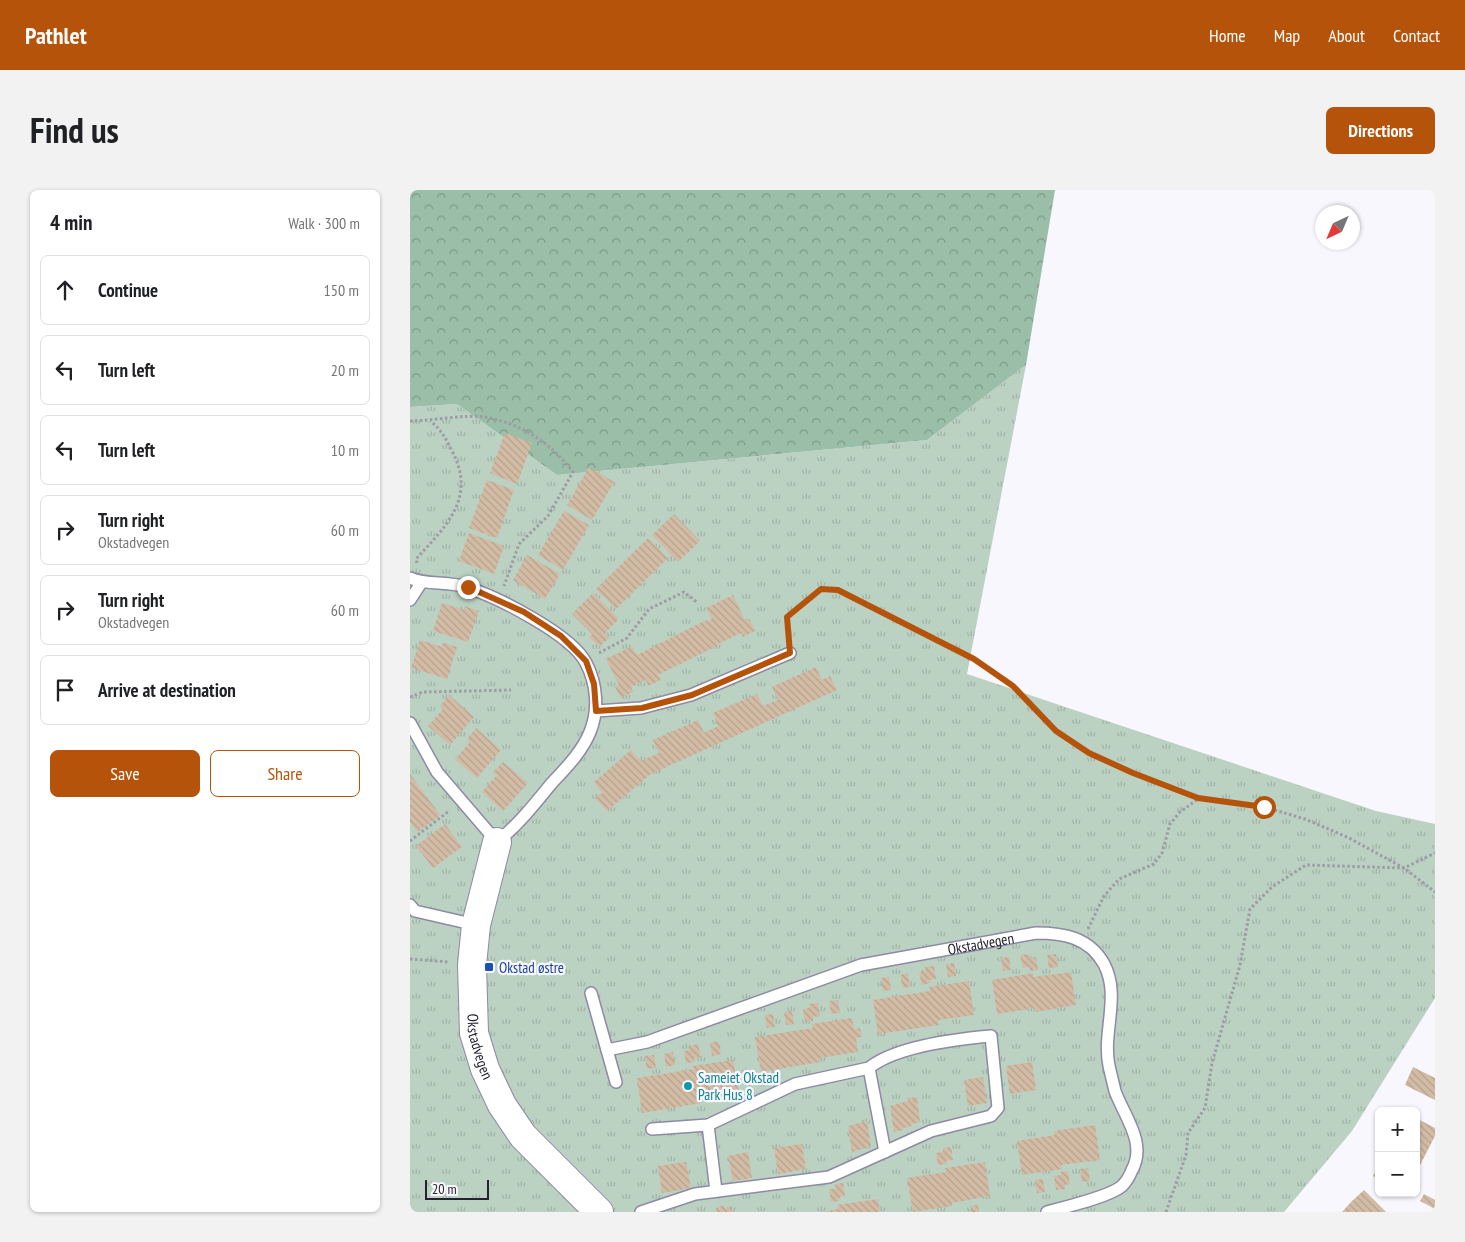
<!DOCTYPE html>
<html lang="en">
<head>
<meta charset="utf-8">
<style>
  body { margin:0; font-family:"PT Sans Narrow",sans-serif; background:#f2f2f2; color:#202124 }
  .controls { position:absolute; right:15px; bottom:15px; display:grid; overflow:hidden; border-radius:8px; box-shadow:0 1px 4px #0004 }
  .controls button { width:45px; height:45px; display:grid; place-items:center; padding:0; border:0; border-bottom:1px solid #e0e0e0; background:#fff; color:#202124; font:25px sans-serif }
  .compass { position:absolute; left:905px; top:15px; width:45px; height:45px; border-radius:50%; background:#fff; box-shadow:0 1px 4px #0004; rotate:224deg }
  .scale { position:absolute; left:15px; bottom:12px; width:64px; box-sizing:border-box; padding-left:5px; border:2px solid #24222d; border-top:0; font-size:14px; line-height:18px; white-space:nowrap; color:#24222d; -webkit-text-stroke:4px #f8f7fd; paint-order:stroke }
  .stop { position:absolute; width:15px; height:15px; margin:-11px; border:4px solid #b45309; border-radius:50%; background:#fff }
  .stop.end { background:#b45309; border-color:#fff; box-shadow:0 1px 5px #0008 }
  .list { margin:0; padding:0; list-style:none }
  h2 { display:flex; justify-content:space-between; align-items:center; height:65px; margin:0; padding:0 20px; font-size:21px }
  h2 small { font-size:16px; font-weight:400; color:#757577 }
  .list li { display:grid; grid-template-columns:32px 1fr auto; gap:15px; align-items:center; box-sizing:border-box; height:70px; margin:0 10px 10px; padding:0 10px; border:1px solid #e0e0e0; border-radius:8px }
  .list b { display:block; font-size:19px; white-space:nowrap }
  .list p { margin:0; font-size:16px; white-space:nowrap; color:#757577 }
  .list em { font-size:16px; font-style:normal; color:#757577 }
  .actions { display:flex; gap:10px; padding:15px 20px }
  .actions a { flex:1; padding:11px 0; border:1px solid #b45309; border-radius:8px; text-align:center; font-size:18px; color:#b45309 }
  .actions .main { background:#b45309; color:#fff }
  .icon { flex:none; width:28px; height:28px; fill:none; stroke:currentColor; stroke-width:2; stroke-linecap:round; stroke-linejoin:round }
  .map { position:relative; flex:none; width:1025px; height:1022px; overflow:hidden; border-radius:8px }
  header { display:flex; align-items:center; gap:30px; box-sizing:border-box; height:70px; padding:0 25px; background:#b45309; color:#fff }
  header strong { font-size:24px }
  nav { display:flex; gap:28px; margin-inline-start:auto; font-size:18px }
  .intro { display:flex; align-items:center; justify-content:space-between; box-sizing:border-box; height:120px; padding:0 30px }
  h1 { margin:0; font-size:35px }
  .button { padding:12px 22px; border-radius:8px; background:#b45309; color:#fff; font-size:18px; font-weight:700 }
  main { display:flex; gap:30px; padding:0 30px }
  aside { flex:1; background:#fff; border-radius:8px; box-shadow:0 1px 4px #0004 }
  .map>svg:first-child { display:block }
  .grass { fill:url(#grass-tufts) }
  .forest { fill:url(#forest-crowns) }
  .building { fill:url(#building-back-hatch) }
  .lines { fill:none; stroke-linecap:round; stroke-linejoin:round }
  .lane-casing { stroke:#8e89a4; stroke-width:14 }
  .secondary-casing { stroke:#8e89a4; stroke-width:30 }
  .path { stroke:#9d9ca4; stroke-width:3; stroke-dasharray:2.5 2.5; stroke-linecap:butt }
  .lane { stroke:#fff; stroke-width:11 }
  .secondary { stroke:#fff; stroke-width:28 }
  .route { stroke:#b45309; stroke-width:6 }
  .transit-dot { fill:#1a4fb4; stroke:#f8f7fd; stroke-width:2 }
  .culture-dot { fill:#0f9aa8; stroke:#f8f7fd; stroke-width:2 }
  .labels { text-anchor:middle; dominant-baseline:central; stroke-width:4.5; stroke-linejoin:round; paint-order:stroke }
  .street-label { font-size:15px; fill:#24222d; stroke:#f8f7fd }
  .transit-label { font-size:15px; fill:#164399; stroke:#f8f7fd; text-anchor:start }
  .culture-label { font-size:15px; fill:#0d838f; stroke:#f8f7fd; text-anchor:start }
</style>
</head>
<body>
<header>
<strong>Pathlet</strong>
<nav><a>Home</a><a>Map</a><a>About</a><a>Contact</a></nav>
</header>
<div class="intro"><h1>Find us</h1><a class="button">Directions</a></div>
<main>
<aside>
<h2>4 min<small>Walk · 300 m</small></h2>
<ul class="list">
<li><svg class="icon" aria-label="ahead" viewBox="0 0 24 24"><path d="M12 20V5M6 11l6-6 6 6"/></svg><div><b>Continue</b></div><em>150 m</em></li>
<li><svg class="icon" aria-label="left" viewBox="0 0 24 24"><path d="M17 20v-9H6M10 6l-5 5 5 5"/></svg><div><b>Turn left</b></div><em>20 m</em></li>
<li><svg class="icon" aria-label="left" viewBox="0 0 24 24"><path d="M17 20v-9H6M10 6l-5 5 5 5"/></svg><div><b>Turn left</b></div><em>10 m</em></li>
<li><svg class="icon" aria-label="right" viewBox="0 0 24 24"><path d="M7 20v-9h11M14 6l5 5-5 5"/></svg><div><b>Turn right</b><p>Okstadvegen</p></div><em>60 m</em></li>
<li><svg class="icon" aria-label="right" viewBox="0 0 24 24"><path d="M7 20v-9h11M14 6l5 5-5 5"/></svg><div><b>Turn right</b><p>Okstadvegen</p></div><em>60 m</em></li>
<li><svg class="icon" aria-label="arrive" viewBox="0 0 24 24"><path d="M6 21V4h12l-3 4 3 4H6"/></svg><div><b>Arrive at destination</b></div></li>
</ul>
<div class="actions"><a class="main">Save</a><a>Share</a></div>
</aside>
<div class="map">
<svg width="1025" height="1022" viewBox="0 0 1025 1022">
  <defs>
    <pattern id="grass-tufts" width="24" height="20" patternUnits="userSpaceOnUse" patternTransform="scale(1.25)"><rect width="24" height="20" fill="#bbd1c2"/><path d="M3 7l-1-3M5 7V3M7 7l1-3M15 17l-1-3M17 17v-4M19 17l1-3" fill="none" stroke="#a1b3a7"/></pattern>
    <pattern id="forest-crowns" width="20" height="18" patternUnits="userSpaceOnUse" patternTransform="scale(1.25)"><rect width="20" height="18" fill="#9abea7"/><path d="M2 6a3 3 0 1 1 6 0M12 15a3 3 0 1 1 6 0" fill="none" stroke="#7d9a88"/></pattern>
    <pattern id="building-back-hatch" width="6" height="6" patternUnits="userSpaceOnUse" patternTransform="scale(1.25)"><rect width="6" height="6" fill="#d3bca5"/><path d="M-1 5l2 2M0 0l6 6M5-1l2 2" fill="none" stroke="#b5a18e"/></pattern>
  </defs>
  <rect width="100%" height="100%" fill="#f8f7fd"/>
  <path class="grass" d="M616 175 557 484 966 621 1025 634V808L942 941 874 1022H0V217L47 214 147 285 517 250Z"/>
  <path class="forest" d="M0 0H645L616 175 517 250 147 285 47 214 0 217Z"/>
  <g class="building">
    <path d="M95 243 122 253 107 294 80 283Z"/>
    <path d="M179 277 204 292 182 330 157 315Z"/>
    <path d="M77 290 104 300 87 348 59 338Z"/>
    <path d="M154 321 179 335 153 380 128 365Z"/>
    <path d="M264 324 290 351 268 372 242 345Z"/>
    <path d="M59 343 94 356 84 384 49 371Z"/>
    <path d="M238 348 258 368 206 419 186 399Z"/>
    <path d="M117 365 150 384 135 409 103 390Z"/>
    <path d="M183 403 209 429 195 443 199 448 189 457 179 447 182 444 162 424Z"/>
    <path d="M323 405 335 431 339 429 345 441 333 447 331 443 308 454 309 455 248 485 251 490 238 496 236 490 221 497 223 502 211 508 205 497 209 495 196 469 222 456 227 465 296 430 297 431 302 429 296 418Z"/>
    <path d="M32 413 54 420 55 416 69 421 58 452 23 441Z"/>
    <path d="M10 450 32 457 33 453 47 457 37 489 1 478Z"/>
    <path d="M406 477 412 490 420 486 427 500 241 584 197 621 185 608 192 603 184 592 221 560 231 571 249 563 243 550 288 530 294 543 308 536 303 523 347 504 353 516 368 510 362 497Z"/>
    <path d="M39 505 64 527 40 555 18 536 33 519 30 516Z"/>
    <path d="M66 538 91 560 67 588 45 569 60 552 57 549Z"/>
    <path d="M93 572 118 593 93 621 72 602 87 585 83 582Z"/>
    <path d="M0 584 30 625 8 642 0 632Z"/>
    <path d="M35 634 52 657 23 678 6 656Z"/>
    <path d="M619 764 620 768 626 767 628 780 620 781 619 777 613 778 610 765Z"/>
    <path d="M646 764 648 777 639 778 637 765Z"/>
    <path d="M599 767 601 780 593 781 591 768Z"/>
    <path d="M544 773 546 786 538 787 536 774Z"/>
    <path d="M524 776 526 789 519 790 520 793 512 795 509 782 516 781 515 777Z"/>
    <path d="M661 782 666 815 626 822V818L587 824 582 790 623 783V787Z"/>
    <path d="M498 783 500 797 493 798 490 785Z"/>
    <path d="M479 787 481 800 473 801 471 788Z"/>
    <path d="M559 791 564 825 528 830 529 835 468 844 463 810 520 801 519 797Z"/>
    <path d="M428 810 430 823 421 824 419 811Z"/>
    <path d="M408 813 410 826 403 827V831L395 832 393 819 399 818V814Z"/>
    <path d="M382 821 384 834 376 835 374 822Z"/>
    <path d="M363 824 365 837 357 838 355 825Z"/>
    <path d="M442 828 444 839 450 838 452 847 446 848 448 862 410 868V872L351 882 345 847 403 838 402 834Z"/>
    <path d="M308 851 311 864 302 866 300 853Z"/>
    <path d="M288 854 291 867 284 868 285 872 276 873 274 861 280 860 279 856Z"/>
    <path d="M263 862 265 875 256 877 254 864Z"/>
    <path d="M244 865 246 878 237 879 235 866Z"/>
    <path d="M323 870 329 904 290 910 291 913 232 923 227 888 284 879 283 876Z"/>
    <path d="M622 872 626 900 600 904 596 876Z"/>
    <path d="M1003 877 1025 888V910L995 895Z"/>
    <path d="M573 887 577 913 558 916 554 890Z"/>
    <path d="M507 907 510 932 501 934 502 936 493 938V940L484 942 480 916 498 911 497 908Z"/>
    <path d="M1006 928 1025 938V946L1006 983Z"/>
    <path d="M457 931 461 956 442 962 438 936Z"/>
    <path d="M685 935 690 970 651 975 652 979 612 985 607 951 645 945 644 941Z"/>
    <path d="M392 954 396 979 368 984 364 958Z"/>
    <path d="M541 957 543 970 536 971 537 974 528 975 526 963 533 962V958Z"/>
    <path d="M338 962 342 988 323 991 318 966Z"/>
    <path d="M276 972 281 998 252 1003 248 976Z"/>
    <path d="M575 972 580 1006 542 1013V1016L503 1022 497 988 536 982 535 978Z"/>
    <path d="M969 975V989L963 986Z"/>
    <path d="M678 978 680 991 672 992 670 979Z"/>
    <path d="M658 981 660 994 654 995 655 999 646 1000 644 986 651 985V982Z"/>
    <path d="M633 989 635 1002 627 1003 625 990Z"/>
    <path d="M433 993 435 1006 429 1007V1011L421 1012 419 999H426L425 994Z"/>
    <path d="M954 1000 976 1022H932L941 1012Z"/>
    <path d="M1014 1004 1025 1010V1019L1010 1011Z"/>
    <path d="M468 1009 470 1022H414L428 1019 427 1015Z"/>
    <path d="M314 1015 315 1019 321 1017 323 1022H307L306 1018Z"/>
    <path d="M568 1015 569 1022H562L561 1016Z"/>
  </g>
  <g class="lines">
    <defs>
      <g id="lane">
        <path d="M0 388C18 396 38 390 59 398 89 408 162 445 176 473 187 494 189 520 180 542 172 562 155 579 141 594 124 615 108 635 87 652L27 582 0 533"/>
        <path d="M0 410 11 393"/>
        <path d="M186 521 231 518 281 505 380 463"/>
        <path d="M0 715 5 721 66 735"/>
        <path id="s1" d="M181 803 197 860 237 852 451 775 626 743C653 743 679 747 694 774 711 806 692 842 699 876 701 884 703 893 705 901 714 926 737 953 722 980 720 985 716 992 712 996 699 1007 655 1017 637 1022"/>
        <path d="M197 860 206 892"/>
        <path d="M459 878 475 962"/>
        <path d="M298 935 306 1001"/>
        <path d="M231 1022 285 1004 419 987 521 941 581 926 588 918 581 846C547 849 486 856 459 878L385 894 298 935 242 939"/>
      </g>
      <g id="secondary">
        <path id="s2" d="M87 652 66 735 62 775 64 843 75 879 92 915 113 946 189 1022"/>
      </g>
    </defs>
    <use href="#lane" class="lane-casing"/>
    <use href="#secondary" class="secondary-casing"/>
    <g class="path">
      <path d="M0 231C21 231 56 224 74 227 111 233 141 253 163 282L138 326 109 354 94 396"/>
      <path d="M7 373 6 369C36 336 67 308 42 261 36 249 31 239 20 231"/>
      <path d="M379 448 377 427 411 399H428L564 469 603 496 646 541 679 563 723 583 789 608 854 617 895 629 939 648 994 678 1025 702"/>
      <path d="M189 463 217 448 239 419 274 402 288 413"/>
      <path d="M0 507 13 502 101 500"/>
      <path d="M0 651 39 621"/>
      <path d="M678 739 694 706 709 689 744 674 752 663 760 634 770 622 788 609"/>
      <path d="M0 769 39 772"/>
      <path d="M756 1022 776 965 778 943 795 918 802 873 830 775 840 719 862 697 896 675 994 678 1025 663"/>
    </g>
    <use href="#lane" class="lane"/>
    <use href="#secondary" class="secondary"/>
  </g>
  <g class="lines">
    <path class="route" d="M58 397 114 422 151 446 176 471 184 494 186 521 232 518 282 505 380 463 377 427 411 399 428 400 564 469 603 496 646 541 679 563 723 583 788 608 854 617"/>
  </g>
  <rect class="transit-dot" x="74" y="772" width="10" height="10" rx="2.5"/>
  <circle class="culture-dot" cx="278" cy="896" r="5"/>
  <g class="labels">
    <g class="street-label">
      <text stroke="none"><textPath href="#s1" startOffset="449">Okstadvegen</textPath></text>
      <text stroke="none"><textPath href="#s2" startOffset="208">Okstadvegen</textPath></text>
    </g>
    <g class="transit-label">
      <text x="89" y="777">Okstad østre</text>
    </g>
    <g class="culture-label">
      <text x="288" y="887">Sameiet Okstad<tspan x="288" dy="17">Park Hus 8</tspan></text>
    </g>
  </g>
</svg>
<div class="controls">
<button>+</button>
<button>−</button>
</div>
<svg class="compass" viewBox="-18 -18 36 36"><path d="M0-13l5 13h-10z" fill="#e53935"/><path d="M0 13l5-13h-10z" fill="#757577"/></svg>
<div class="scale">20 m</div>
<div class="stop" style="left:854px;top:617px"></div>
<div class="stop end" style="left:58px;top:397px"></div>
</div>
</main>
</body>
</html>
